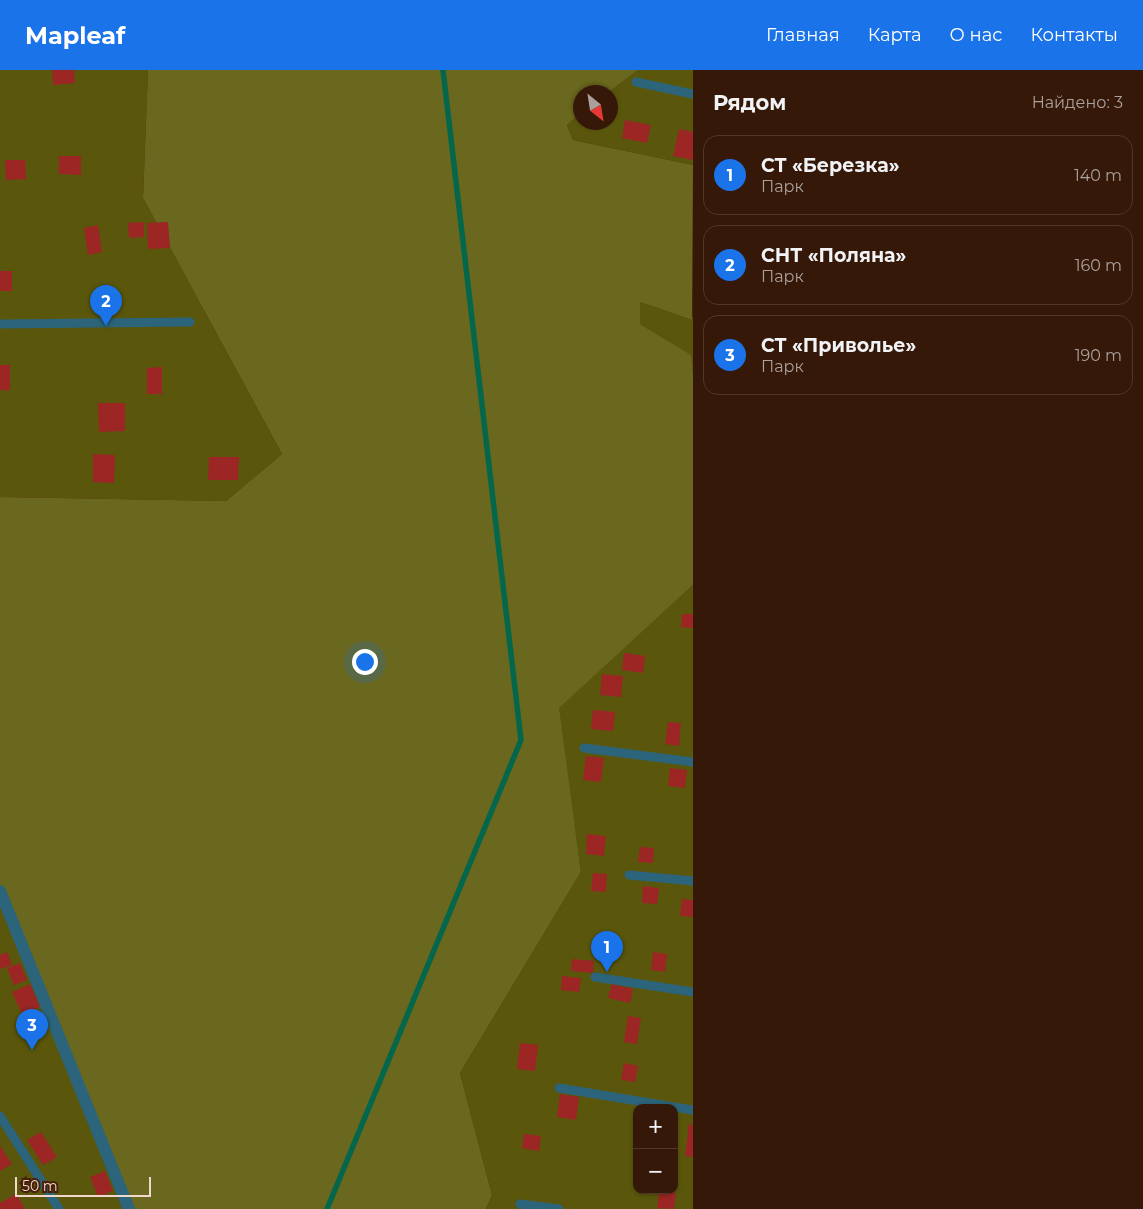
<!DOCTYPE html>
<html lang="ru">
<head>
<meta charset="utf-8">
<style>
  body { margin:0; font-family:Montserrat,sans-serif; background:#402516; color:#f1f3f6 }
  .controls { position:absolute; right:15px; bottom:15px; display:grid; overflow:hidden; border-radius:10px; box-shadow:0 1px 4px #0004 }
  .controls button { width:45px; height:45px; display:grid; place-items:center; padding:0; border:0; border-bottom:1px solid #4f3729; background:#351808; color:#f1f3f6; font:25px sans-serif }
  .compass { position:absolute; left:573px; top:15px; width:45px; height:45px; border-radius:50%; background:#351808; box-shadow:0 1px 4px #0004; rotate:150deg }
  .scale { position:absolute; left:15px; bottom:12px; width:136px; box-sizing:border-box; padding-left:5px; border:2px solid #f2d7cb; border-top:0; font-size:14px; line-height:18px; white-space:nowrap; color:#f2d7cb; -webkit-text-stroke:4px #47200a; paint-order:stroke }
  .you { position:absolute; left:364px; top:591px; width:18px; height:18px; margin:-12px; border:4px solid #fff; border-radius:50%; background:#1a73e8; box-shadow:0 0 0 8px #1a73e833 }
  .badge { display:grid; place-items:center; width:32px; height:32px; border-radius:50%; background:#1a73e8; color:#fff; font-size:16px; font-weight:700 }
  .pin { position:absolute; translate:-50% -41px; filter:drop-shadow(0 1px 2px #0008) }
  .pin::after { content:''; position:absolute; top:26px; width:18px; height:15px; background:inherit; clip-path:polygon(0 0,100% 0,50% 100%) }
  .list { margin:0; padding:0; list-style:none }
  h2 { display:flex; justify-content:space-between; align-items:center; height:65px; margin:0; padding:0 20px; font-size:21px }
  h2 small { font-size:16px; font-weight:400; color:#aaa09c }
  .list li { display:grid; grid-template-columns:32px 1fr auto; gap:15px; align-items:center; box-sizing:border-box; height:80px; margin:0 10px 10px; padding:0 10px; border:1px solid #4f3729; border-radius:15px }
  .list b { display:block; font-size:19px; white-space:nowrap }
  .list p { margin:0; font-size:16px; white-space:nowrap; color:#aaa09c }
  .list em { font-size:16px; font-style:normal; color:#aaa09c }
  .map { position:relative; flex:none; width:693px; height:1139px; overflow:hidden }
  header { display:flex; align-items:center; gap:30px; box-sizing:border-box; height:70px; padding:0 25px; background:#1a73e8; color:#fff }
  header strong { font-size:24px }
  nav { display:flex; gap:28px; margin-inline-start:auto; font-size:18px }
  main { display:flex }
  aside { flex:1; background:#351808 }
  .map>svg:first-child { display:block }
  .green { fill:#5a570c; fill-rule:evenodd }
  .forest { fill:#6a671e }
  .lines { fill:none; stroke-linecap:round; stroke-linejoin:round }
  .stream { stroke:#04674c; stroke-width:5.5 }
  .building { fill:#9b2623 }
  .service { stroke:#2b647b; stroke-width:9 }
  .minor { stroke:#2b647b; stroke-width:12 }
</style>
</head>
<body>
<header>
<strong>Mapleaf</strong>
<nav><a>Главная</a><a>Карта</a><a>О нас</a><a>Контакты</a></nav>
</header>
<main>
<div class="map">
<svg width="693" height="1139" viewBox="0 0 693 1139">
  <rect width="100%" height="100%" fill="#47200a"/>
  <g class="green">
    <path d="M0 0H148L143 128 282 384 226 431 0 427Z"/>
    <path d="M638 0H693V95L573 70 567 55 580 44V52H610V22H609Z"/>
    <path d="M640 232 692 250 693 245V304L690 285 640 254Z"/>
    <path d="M693 515V1139H486L492 1125 460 1003 581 802 558 638ZM637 1038H674V1120H637Z"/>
    <path d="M0 821 129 1139H0Z"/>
  </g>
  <path class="forest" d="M148 0H638L609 22H580V44L567 55 573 70 693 95 692 250 640 232V254L691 285 693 304V515L559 638 581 802 460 1003 492 1125 486 1139H129L0 821V427L226 431 282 384 143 128Z"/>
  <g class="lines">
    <path class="stream" d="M327 1139 521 670 443 0"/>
  </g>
  <g class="building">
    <path d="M52 0H74L75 13 53 15Z"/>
    <path d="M625 50 651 55 647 73 622 68Z"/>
    <path d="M679 59 693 62V90L673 86Z"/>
    <path d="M59 86H81V105L59 104Z"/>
    <path d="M5 90H25L26 109 6 110Z"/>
    <path d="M144 152V167L129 168 128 153Z"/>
    <path d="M168 152 170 178 148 179 147 153Z"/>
    <path d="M98 155 102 182 88 185 84 158Z"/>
    <rect x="0" y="201" width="12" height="20"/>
    <rect x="0" y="295" width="10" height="25"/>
    <path d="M162 297V324H147V298Z"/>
    <path d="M98 333H125V361L99 362Z"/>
    <path d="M93 384 115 385 114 413 93 412Z"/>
    <path d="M209 387H239L238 410H208Z"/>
    <path d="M682 544H693V558L681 557Z"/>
    <path d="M624 583 645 586 643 603 622 600Z"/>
    <path d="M602 604 623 606 621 627 600 625Z"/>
    <path d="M593 640 615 642 613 661 591 659Z"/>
    <path d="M668 652 681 653 679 676 665 674Z"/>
    <path d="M586 686 604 688 601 712 583 710Z"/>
    <path d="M670 698 687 700 685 718 668 716Z"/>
    <path d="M587 764 606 766 604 786 586 784Z"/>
    <path d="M640 777 654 778 653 793 638 792Z"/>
    <path d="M593 803 607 804 606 822 591 821Z"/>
    <path d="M643 816 659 818 657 834 642 833Z"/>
    <path d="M682 829 693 830V847L680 846Z"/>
    <path d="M7 882 12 895 0 899V885Z"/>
    <path d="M653 882 667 884 665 902 651 900Z"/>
    <path d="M572 889 594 891 593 903 571 901Z"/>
    <path d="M20 893 27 910 14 915 7 898Z"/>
    <path d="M562 906 581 908 579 922 561 920Z"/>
    <path d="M30 914 40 937 22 944 12 922Z"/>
    <path d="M612 914 633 919 630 933 608 928Z"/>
    <path d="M628 946 641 948 637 974 624 972Z"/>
    <path d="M520 973 538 975 535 1001 517 999Z"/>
    <path d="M624 993 638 996 635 1012 621 1010Z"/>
    <path d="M560 1024 579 1027 576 1050 557 1047Z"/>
    <path d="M689 1054 693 1055V1087L685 1086Z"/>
    <path d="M41 1062 57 1087 43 1095 27 1070Z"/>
    <path d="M524 1064 541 1066 539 1081 522 1078Z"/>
    <path d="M0 1076 12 1094 0 1101Z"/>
    <path d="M105 1101 113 1121 98 1127 90 1107Z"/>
    <path d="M659 1121 676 1123 674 1139 657 1138Z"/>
    <path d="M16 1124 25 1139H0V1133Z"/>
  </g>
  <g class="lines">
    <g class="service">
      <path d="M636 12 693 24"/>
      <path d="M0 254 190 252"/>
      <path d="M584 678 693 692"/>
      <path d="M629 805 693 811"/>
      <path d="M595 907 693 922"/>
      <path d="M559 1018 693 1040"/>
      <path d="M0 1046 59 1139"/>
      <path d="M520 1134 559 1139"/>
    </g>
    <path class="minor" d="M0 821 129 1139"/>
  </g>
</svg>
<div class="controls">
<button>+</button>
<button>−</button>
</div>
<svg class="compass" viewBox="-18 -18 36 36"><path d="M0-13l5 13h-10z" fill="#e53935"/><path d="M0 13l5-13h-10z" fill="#aaa09c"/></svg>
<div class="scale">50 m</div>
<div class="you"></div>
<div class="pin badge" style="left:607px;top:902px">1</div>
<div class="pin badge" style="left:106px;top:256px">2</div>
<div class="pin badge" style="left:32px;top:980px">3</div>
</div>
<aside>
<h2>Рядом<small>Найдено: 3</small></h2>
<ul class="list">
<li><span class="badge">1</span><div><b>СТ «Березка»</b><p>Парк</p></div><em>140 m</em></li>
<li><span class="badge">2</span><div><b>СНТ «Поляна»</b><p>Парк</p></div><em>160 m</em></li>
<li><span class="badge">3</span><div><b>СТ «Приволье»</b><p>Парк</p></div><em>190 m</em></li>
</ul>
</aside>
</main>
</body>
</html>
